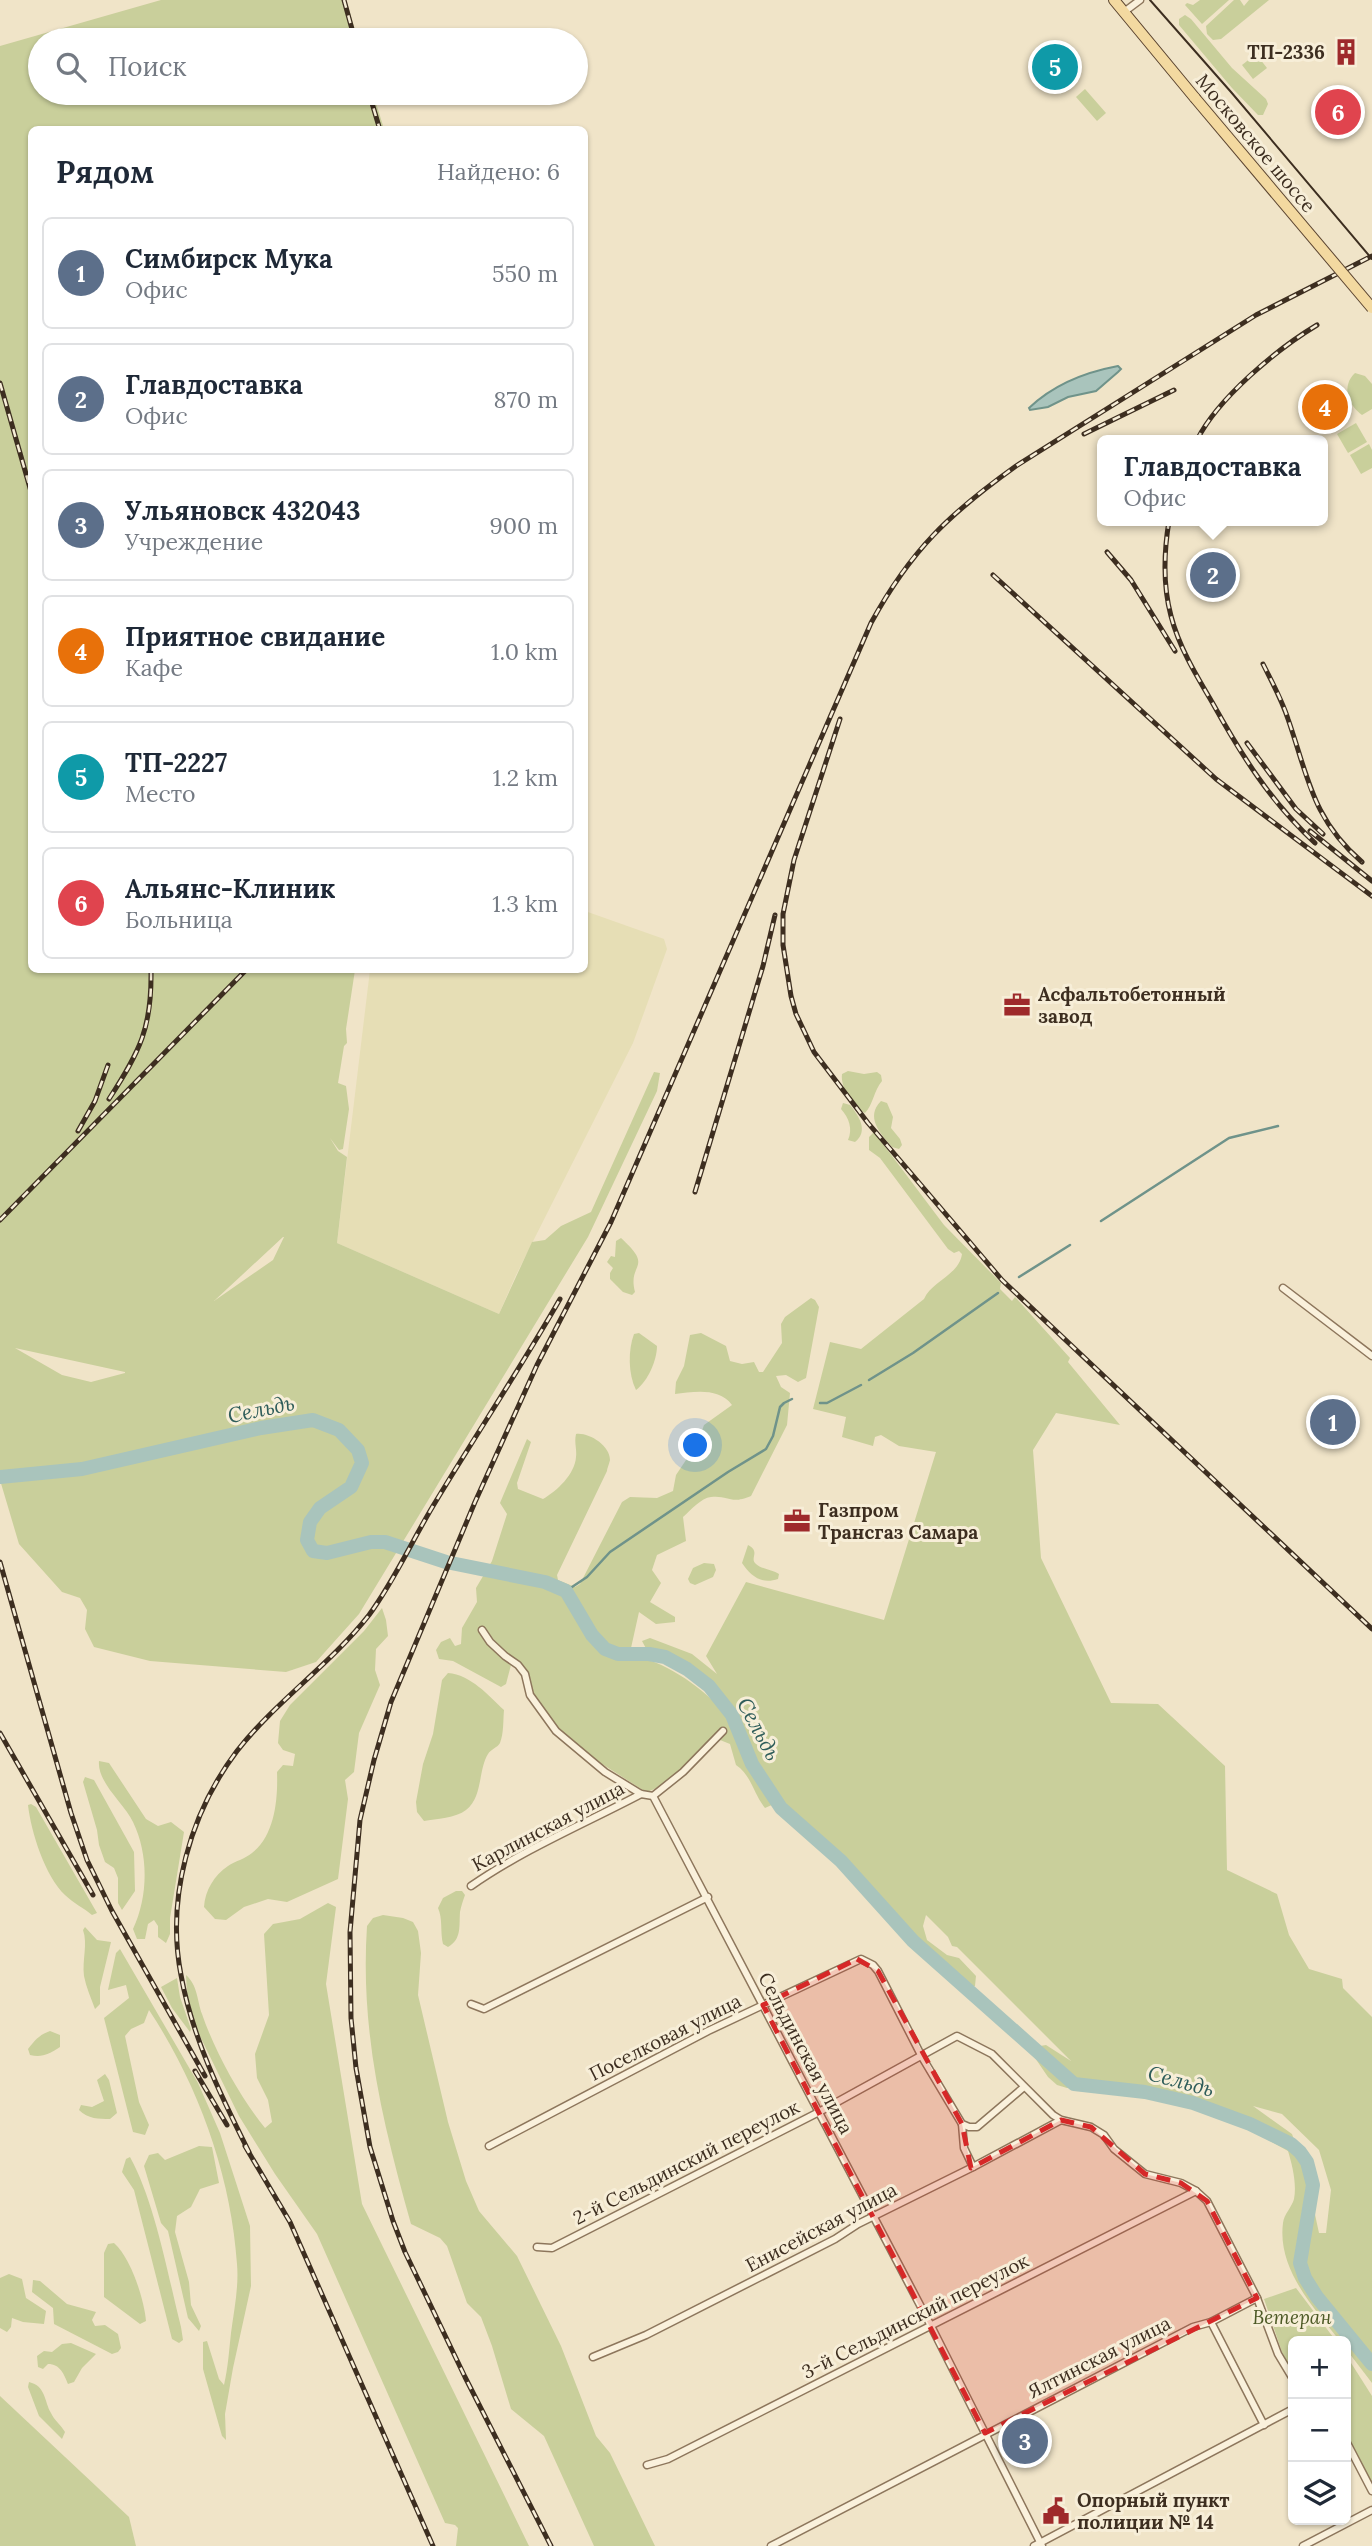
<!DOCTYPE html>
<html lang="ru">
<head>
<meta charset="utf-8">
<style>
  body { margin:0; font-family:Lora,serif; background:#f6f6f7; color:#1f2937 }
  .controls { position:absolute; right:21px; bottom:21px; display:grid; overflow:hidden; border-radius:10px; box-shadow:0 2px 5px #0004 }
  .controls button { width:63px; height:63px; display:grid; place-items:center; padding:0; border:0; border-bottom:2px solid #e0e1e3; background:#fff; color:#1f2937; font:35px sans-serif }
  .you { position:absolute; left:696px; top:1446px; width:24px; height:24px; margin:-18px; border:5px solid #fff; border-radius:50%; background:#1a73e8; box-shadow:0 0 0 10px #1a73e833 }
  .badge { display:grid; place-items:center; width:46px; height:46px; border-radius:50%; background:#0f766e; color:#fff; font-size:23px; font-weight:700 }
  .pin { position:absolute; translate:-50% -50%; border:4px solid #fff; box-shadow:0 2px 7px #0006 }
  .popup { position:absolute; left:1097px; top:435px; width:231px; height:91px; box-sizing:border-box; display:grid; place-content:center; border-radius:10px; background:#fff; filter:drop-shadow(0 2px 5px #0005); font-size:23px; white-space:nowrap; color:#747a83 }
  .popup b { font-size:26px; color:#1f2937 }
  .popup::after { content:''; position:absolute; left:50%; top:100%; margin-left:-14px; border:14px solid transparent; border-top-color:#fff }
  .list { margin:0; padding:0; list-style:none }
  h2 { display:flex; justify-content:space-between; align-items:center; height:91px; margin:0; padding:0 28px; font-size:30px }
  h2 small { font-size:23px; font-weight:400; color:#747a83 }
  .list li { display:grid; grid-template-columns:46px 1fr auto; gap:21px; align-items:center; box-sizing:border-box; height:112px; margin:0 14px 14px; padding:0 14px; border:2px solid #e0e1e3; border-radius:10px }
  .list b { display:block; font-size:26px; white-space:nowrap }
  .list p { margin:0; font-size:23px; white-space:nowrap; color:#747a83 }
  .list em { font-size:23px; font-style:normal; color:#747a83 }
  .icon { flex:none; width:38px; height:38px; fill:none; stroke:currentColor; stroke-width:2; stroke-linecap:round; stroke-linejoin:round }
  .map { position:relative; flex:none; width:1372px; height:2546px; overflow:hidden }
  .search { position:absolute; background:#fff; box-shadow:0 2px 5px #0004; left:28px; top:28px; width:560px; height:77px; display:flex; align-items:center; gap:18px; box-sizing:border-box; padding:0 24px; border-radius:38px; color:#747a83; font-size:26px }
  .panel { position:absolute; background:#fff; box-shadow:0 2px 5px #0004; left:28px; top:126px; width:560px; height:847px; border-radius:10px }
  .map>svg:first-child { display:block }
  .farmland { fill:#e6deb5 }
  .green { fill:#c9cf9b; fill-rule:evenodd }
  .water { fill:#a9c4bc; stroke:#6f938a; stroke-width:2 }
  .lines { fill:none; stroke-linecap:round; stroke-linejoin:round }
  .stream { stroke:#6f938a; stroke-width:2.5 }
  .river { stroke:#a9c4bc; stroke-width:14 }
  .street-casing { stroke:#8d765c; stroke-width:9 }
  .primary-casing { stroke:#5b4430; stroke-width:12 }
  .street { stroke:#faf1dc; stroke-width:6 }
  .primary { stroke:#f3d9a0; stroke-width:10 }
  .tram { stroke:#3d2e20; stroke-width:2 }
  .rail-casing { stroke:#3d2e20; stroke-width:5 }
  .rail { stroke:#f7eed8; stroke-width:2.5; stroke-dasharray:8; stroke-linecap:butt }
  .primary-bridge-casing { stroke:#5b4430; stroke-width:12; stroke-linecap:butt }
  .primary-bridge { stroke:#f3d9a0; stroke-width:10 }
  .marked { fill:#d62828; fill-opacity:0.2; stroke:#d62828; stroke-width:5; stroke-dasharray:14 9; stroke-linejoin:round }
  .labels { text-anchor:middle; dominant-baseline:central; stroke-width:6; stroke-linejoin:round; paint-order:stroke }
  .poi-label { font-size:19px; font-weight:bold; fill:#3d2e20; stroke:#f7eed8; text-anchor:start }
  .street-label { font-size:19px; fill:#3d2e20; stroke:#f7eed8 }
  .park-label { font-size:19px; font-style:italic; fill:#4d5a26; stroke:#f7eed8 }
  .water-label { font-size:21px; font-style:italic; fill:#2f5d5a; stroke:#f7eed8 }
</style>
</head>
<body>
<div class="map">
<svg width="1372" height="2546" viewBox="0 0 1372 2546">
  <rect width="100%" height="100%" fill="#f0e4c8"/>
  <path class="farmland" d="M585 911 664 939 667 949 633 1043 515 1277 499 1314 337 1243 370 970H584Z"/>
  <g class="green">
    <path d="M161 0H346L358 40H40V93H373L384 129 32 130V970H355L346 1029 347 1043 344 1046 338 1083 346 1086 349 1109 343 1149 339 1150 330 1138 338 1151 347 1157 337 1243 499 1314 532 1242 545 1240 561 1226 591 1212 649 1083 654 1072 660 1073 657 1091 588 1237 359 1614 316 1662 286 1672 150 1661 94 1647 85 1629 87 1610 80 1598 62 1592 19 1544 0 1480V46ZM284 1237 273 1260 214 1301 283 1237ZM15 1348 125 1372V1373L91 1382 62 1375Z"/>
    <path d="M1200 0H1229L1202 24 1185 5 1187 3 1193 5Z"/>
    <path d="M1234 0H1240L1244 6 1249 0H1269L1221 39 1213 40 1207 34 1206 26Z"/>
    <path d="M1185 15 1191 19 1232 68 1266 99 1268 104 1263 115H1258L1232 88 1179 25V19Z"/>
    <path d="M1256 54 1267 68 1253 79 1242 65Z"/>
    <path d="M1085 89 1106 113 1097 121 1076 97Z"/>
    <path d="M1355 373 1365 376 1372 384V409L1362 415C1348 405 1341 386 1355 373Z"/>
    <path d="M1356 423 1367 442 1348 453 1337 434Z"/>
    <path d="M1369 444 1372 450V468L1361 474 1350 455Z"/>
    <path d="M848 1071 864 1074 877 1072 881 1075 882 1081C874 1090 873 1105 865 1113 854 1107 840 1088 842 1074Z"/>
    <path d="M881 1101 887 1103 893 1117 891 1128 900 1139 902 1145 899 1149 892 1147C880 1133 865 1117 881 1101Z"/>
    <path d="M843 1103 850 1105C859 1116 869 1131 855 1142L848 1140C853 1129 849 1118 841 1109Z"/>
    <path d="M874 1132 944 1225 1001 1283 1000 1289 1012 1301 1015 1297 1070 1358 1068 1362 1120 1425 1056 1413 1033 1450 1041 1558 1111 1703 1158 1704 1225 1766 1227 1870 1277 1894 1289 1935 1309 1969 1342 1979 1343 1988 1372 2017V2383L1346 2349V2341H1340C1314 2308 1277 2269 1283 2223 1284 2214 1292 2207 1294 2199 1297 2184 1292 2164 1288 2151L1252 2131 1178 2104 1105 2083 1067 2088 1057 2085 1048 2077 1033 2055 1040 2046 1046 2045 1071 2061 957 1947 952 1946 948 1937 926 1915 923 1926 927 1940 947 1955 959 1958 976 1976 975 1986 964 1987 913 1941 841 1861 781 1808 774 1804 765 1808C753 1793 752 1776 736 1765L730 1744 720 1740 721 1730C704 1745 667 1788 646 1792L599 1762 560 1731 533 1694 528 1673 520 1662 509 1654 511 1665 506 1684 501 1687 453 1661 439 1659 436 1650 441 1642 450 1638 455 1646 461 1644 462 1628 477 1602 476 1588 492 1561 507 1514 500 1503 527 1439 531 1442 517 1483 518 1489 543 1499C557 1491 575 1474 576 1457 577 1449 574 1443 576 1434 588 1432 610 1445 610 1460 610 1461 607 1469 607 1471L557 1575 558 1580 575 1587 580 1584 622 1502 630 1497 657 1498 673 1491 676 1475 698 1442 704 1425 732 1405C719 1387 693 1392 675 1394L676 1382 684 1366 690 1335 701 1333 726 1346 730 1361 742 1364 754 1362 759 1372H763L782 1343 781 1324 785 1317 811 1298 815 1300 819 1307 806 1378 798 1382 786 1375 776 1376 781 1387 790 1393 787 1425 751 1496C730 1505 729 1495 711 1497 701 1498 691 1510 683 1517L686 1541 657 1555 652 1570 661 1583 650 1602 675 1617V1622L656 1624 639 1612 631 1648 635 1658C660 1658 701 1687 718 1706 708 1677 678 1660 649 1654L642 1641 650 1638 692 1654 717 1674 706 1656 746 1582 884 1620 936 1452 899 1446 881 1435 875 1437 873 1446 842 1437 846 1417 813 1409 830 1342 861 1349 924 1299C932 1281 959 1275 962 1254L959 1251 954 1253 948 1249 880 1158 869 1150V1137ZM1253 2106 1282 2114 1319 2150 1331 2190 1326 2233H1319L1306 2173 1292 2134Z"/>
    <path d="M621 1238C655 1269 627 1262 635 1292L632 1295 623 1292 610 1279V1273L613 1268 607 1262 611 1256 615 1257 616 1241Z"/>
    <path d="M639 1333 657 1346C657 1360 648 1381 636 1390 628 1374 628 1350 634 1334Z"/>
    <path d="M748 1545C761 1552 749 1558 756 1564 761 1569 773 1570 779 1574L778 1579C761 1585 750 1575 742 1563Z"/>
    <path d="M704 1563 714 1564 716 1570 713 1577 695 1585 690 1583 688 1579 693 1568Z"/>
    <path d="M382 1608 386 1620 388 1636 376 1649 375 1670 380 1685 359 1733 354 1772 345 1780 348 1799 338 1879 287 1902 268 1899 244 1907 226 1920 215 1919 204 1907C205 1891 214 1875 228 1866 235 1861 245 1859 252 1853 275 1835 278 1799 277 1772L283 1765 293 1766 295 1754 283 1750 278 1743 280 1721 290 1705 364 1631Z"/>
    <path d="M448 1673C471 1675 488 1695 504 1710 503 1720 504 1733 500 1743 497 1748 491 1749 488 1754 478 1770 483 1797 466 1810 456 1818 436 1819 424 1821L417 1812 416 1802 423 1764 433 1734 442 1680Z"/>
    <path d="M99 1761 109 1763 146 1819 158 1826 171 1822 184 1832 170 1918V1934L166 1943 158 1937V1926L154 1920 148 1924 145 1939H137L133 1929C148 1897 149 1855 133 1822 125 1804 97 1783 99 1761Z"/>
    <path d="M85 1777 94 1780 134 1852 135 1891 122 1910 118 1903V1878L114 1868 105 1862 99 1845 97 1830 83 1782Z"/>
    <path d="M31 1804 36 1807 97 1913 92 1915C84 1908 73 1903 65 1895 45 1876 31 1832 28 1805Z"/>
    <path d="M456 1891H462L465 1895C463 1901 461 1906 460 1912 459 1926 462 1939 448 1947L443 1944C440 1932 443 1919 438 1908L443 1898Z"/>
    <path d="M328 1903 336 1907 326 1984 362 2204 529 2546H456L458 2528 455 2525 445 2523 317 2234 275 2174 239 2116 196 2028 187 1993 186 1975C198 1986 197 2000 202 2014 215 2052 240 2097 265 2128L272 2122 268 2100 257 2078 255 2054 269 2015 264 1934 273 1924 300 1919Z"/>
    <path d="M383 1915 403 1918 413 1922 418 1931 421 1953 418 1995 448 2122 466 2181 479 2211 517 2256 561 2346 596 2436 610 2453 655 2546H594L544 2436 511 2409 492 2346 481 2317 467 2303 447 2246 440 2238 411 2224C383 2124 360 2032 367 1926L373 1918Z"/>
    <path d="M85 1927 97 1940 111 1942 100 1987V2004L95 2009C91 1998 86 1987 84 1976 82 1960 88 1944 83 1930Z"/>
    <path d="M120 1949 198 2083 220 2133 250 2226 251 2286 233 2368 225 2414 226 2440 222 2436 203 2369V2342L207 2341 219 2379 224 2385C228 2368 229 2351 231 2333 234 2310 239 2287 237 2264 231 2175 198 2084 149 2010L144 2023 131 2029 125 2036 139 2102 149 2125 145 2135 133 2132 104 2018 129 1998 126 1985 108 1990 116 1953Z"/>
    <path d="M177 1978 180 1997 191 2029 190 2032 172 2008 161 1987Z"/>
    <path d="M50 2031 60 2035V2047C49 2054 42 2058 30 2055L28 2049C35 2040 39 2035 50 2031Z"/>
    <path d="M105 2074 109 2080 117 2113 110 2119C99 2119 88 2119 79 2110L81 2105 92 2107 104 2101 97 2080Z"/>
    <path d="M199 2146 212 2147 219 2183 200 2189 191 2207 177 2216 175 2232 189 2282 191 2305 201 2326 199 2331 188 2318 171 2244 168 2231 161 2223 144 2166 149 2155 158 2153 165 2160Z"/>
    <path d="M130 2157C155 2202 168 2276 181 2327L183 2340 179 2343 172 2339 134 2190 122 2172 126 2159Z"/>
    <path d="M114 2243C131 2258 144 2299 146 2321L140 2324 104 2297V2253L108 2244Z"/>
    <path d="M9 2274 22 2279 26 2298 46 2311 44 2324 23 2322 12 2318 11 2327 7 2332 0 2328V2278Z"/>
    <path d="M33 2280 40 2281 67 2304 96 2312 92 2320 95 2326 105 2325 118 2334 121 2348 118 2352 112 2354 54 2324 53 2308 32 2292Z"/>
    <path d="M1296 2288 1336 2341H1293V2373L1282 2352 1264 2299Z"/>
    <path d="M71 2343 96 2354 82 2368 74 2382 68 2384C64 2374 60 2364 48 2364L43 2369 38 2367 37 2356 44 2351 52 2352 62 2344Z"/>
    <path d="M1346 2355 1372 2396V2488L1346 2438Z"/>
    <path d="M29 2382C46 2386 44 2401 51 2413 54 2420 61 2425 65 2432L62 2439 39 2416 28 2387Z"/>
    <path d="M0 2396 129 2517 136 2546H0Z"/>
  </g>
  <path class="water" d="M1118 366 1121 369 1118 372 1096 391 1068 397 1048 407 1030 410 1029 408C1053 385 1086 372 1118 366Z"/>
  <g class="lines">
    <g class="stream">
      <path d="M1101 1221 1229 1138 1278 1126"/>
      <path d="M1019 1277 1070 1245"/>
      <path d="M869 1380 913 1353 998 1293"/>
      <path d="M820 1403H827L861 1385"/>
      <path d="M566 1591 587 1577 610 1552 728 1472 766 1449 773 1436 780 1407 784 1403 792 1399"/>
    </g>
    <path class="river" d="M0 1477 82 1469 261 1428 313 1420 339 1430 358 1450 362 1463 351 1487 320 1508 310 1522 307 1540 313 1551 327 1553 371 1542H385L446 1562 545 1582 566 1591 592 1635 605 1649 618 1654H649L665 1657 687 1669 709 1686 732 1715 752 1764 781 1808 841 1861 913 1941 1074 2084 1145 2092 1193 2103 1250 2124 1291 2144 1300 2152 1307 2162 1313 2185 1300 2263 1305 2278 1317 2297 1372 2364"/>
    <defs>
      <g id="street">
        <path d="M1124 12 1140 0"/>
        <path d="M1283 1288 1372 1356"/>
        <path d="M482 1630 490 1642 505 1656 518 1665 525 1674 530 1695 556 1731 605 1772 641 1794 653 1796 931 2326 1042 2546"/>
        <path d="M653 1796 683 1772 723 1731"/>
        <path d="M471 1886C524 1849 584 1824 641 1794"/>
        <path d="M471 2004 484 2009 708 1897"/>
        <path d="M962 2124 964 2148 973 2167"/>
        <path d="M489 2146 708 2031 861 1959 873 1965 878 1971 922 2057 962 2124 969 2127H977L1024 2087"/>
        <path d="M537 2247 552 2248 819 2112 957 2036 992 2054 1053 2115 1061 2120 1091 2127 1104 2135 1114 2149 1145 2174 1181 2183 1196 2191 1207 2201 1257 2298 1278 2354 1293 2379"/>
        <path d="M1211 2322 1264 2425"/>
        <path d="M593 2357 646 2335 835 2239 858 2224 973 2167 1061 2120"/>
        <path d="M1346 2441 1372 2491"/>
        <path d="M647 2465 668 2459 1196 2191"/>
        <path d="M771 2546 1193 2327 1211 2322 1257 2298"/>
        <path d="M1034 2546 1293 2409"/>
        <path d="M1303 2546 1372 2510"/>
      </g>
      <path id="primary" d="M1114 0 1195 98"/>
    </defs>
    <use href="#street" class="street-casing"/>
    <use href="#primary" class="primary-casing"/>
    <use href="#street" class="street"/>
    <use href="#primary" class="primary"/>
    <path class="tram" d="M1150 0 1231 92 1372 259"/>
    <defs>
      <g id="rail">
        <path d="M344 0 355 40"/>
        <path d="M369 93 380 130"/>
        <path d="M0 383 32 495"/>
        <path d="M1084 434 1174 390"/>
        <path d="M1197 440C1218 398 1277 349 1317 325"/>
        <path d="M1169 521C1164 551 1163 586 1171 616 1179 647 1196 675 1212 702 1242 756 1270 801 1315 843"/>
        <path d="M1107 552 1131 580 1175 651"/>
        <path d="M993 575 1216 779 1372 896"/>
        <path d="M1263 664C1272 682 1282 700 1288 719 1308 776 1312 819 1362 862"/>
        <path d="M840 719 794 860 783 914V945L791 996 796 1014 814 1052 868 1123 1002 1280 1372 1629"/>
        <path d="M1247 743 1296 809 1323 834"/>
        <path d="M1310 831 1372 881"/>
        <path d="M109 1099C140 1051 152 1028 151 970"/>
        <path d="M78 1131 95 1101 108 1065"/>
        <path d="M695 1192 763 966 775 915"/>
        <path d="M0 1220 246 970"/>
        <path d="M0 1562 71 1813 87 1860 112 1911 205 2076"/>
        <path d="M0 1733 93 1895"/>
        <path d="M195 2071 227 2125"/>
        <path d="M245 2146 290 2222 433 2546"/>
        <path d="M249 2152C221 2096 192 2037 181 1975 166 1898 190 1813 237 1751 276 1701 330 1665 369 1615 394 1581 412 1541 433 1506 475 1436 520 1369 560 1299"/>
        <path d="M551 2546 465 2377 405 2252 393 2221 370 2147 356 2068 351 2018 350 1932 360 1820 374 1760 391 1702 475 1502 537 1365 611 1222 871 623C911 550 949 514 1016 466L1256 315 1372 256"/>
      </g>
    </defs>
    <use href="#rail" class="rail-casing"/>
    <use href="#rail" class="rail"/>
    <defs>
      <path id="primary-bridge" d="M1195 98 1372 308"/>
    </defs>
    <use href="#primary-bridge" class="primary-bridge-casing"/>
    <use href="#primary-bridge" class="primary-bridge"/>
  </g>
  <path class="marked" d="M857 1959 878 1971 962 2124 971 2168 1061 2120 1091 2127 1145 2174 1181 2183 1207 2201 1257 2298 985 2433 763 2005Z"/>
  <defs>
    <symbol id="building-bare" viewBox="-9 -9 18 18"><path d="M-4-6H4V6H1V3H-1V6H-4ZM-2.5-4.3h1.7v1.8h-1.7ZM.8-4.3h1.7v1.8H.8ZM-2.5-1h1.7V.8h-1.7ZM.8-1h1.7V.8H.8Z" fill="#9e2a2b" stroke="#f7eed8" stroke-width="2.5" paint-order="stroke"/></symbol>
    <symbol id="office-bare" viewBox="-9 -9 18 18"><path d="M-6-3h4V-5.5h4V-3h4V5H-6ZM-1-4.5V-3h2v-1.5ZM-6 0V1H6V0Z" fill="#9e2a2b" stroke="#f7eed8" stroke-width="2.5" paint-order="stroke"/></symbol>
    <symbol id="civic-bare" viewBox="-9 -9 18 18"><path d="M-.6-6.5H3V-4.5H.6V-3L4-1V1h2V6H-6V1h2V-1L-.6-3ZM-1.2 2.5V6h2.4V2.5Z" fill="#9e2a2b" stroke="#f7eed8" stroke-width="2.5" paint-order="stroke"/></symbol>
  </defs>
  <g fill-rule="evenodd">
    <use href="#building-bare" x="1327" y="33" width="38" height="38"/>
    <use href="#office-bare" x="998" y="986" width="38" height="38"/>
    <use href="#office-bare" x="778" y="1502" width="38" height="38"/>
    <use href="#civic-bare" x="1037" y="2492" width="38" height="38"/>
  </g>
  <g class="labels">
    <g class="poi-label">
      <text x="1325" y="52" text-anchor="end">ТП-2336</text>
      <text x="1038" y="994">Асфальтобетонный<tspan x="1038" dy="22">завод</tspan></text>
      <text x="818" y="1510">Газпром<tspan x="818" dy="22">Трансгаз Самара</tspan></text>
      <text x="1077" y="2500">Опорный пункт<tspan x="1077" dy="22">полиции № 14</tspan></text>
    </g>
    <g class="street-label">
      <text transform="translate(1256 143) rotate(50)">Московское шоссе</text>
      <text transform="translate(548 1826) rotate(-28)">Карлинская улица</text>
      <text transform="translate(665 2037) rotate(-27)">Поселковая улица</text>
      <text transform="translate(806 2053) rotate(62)">Сельдинская улица</text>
      <text transform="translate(686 2162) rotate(-27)">2-й Сельдинский переулок</text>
      <text transform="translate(821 2227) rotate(-28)">Енисейская улица</text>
      <text transform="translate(915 2316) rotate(-27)">3-й Сельдинский переулок</text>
      <text transform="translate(1099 2357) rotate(-27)">Ялтинская улица</text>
    </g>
    <g class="park-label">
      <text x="1292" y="2317">Ветеран</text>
    </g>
    <g class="water-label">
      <text transform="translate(261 1409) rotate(-12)">Сельдь</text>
      <text transform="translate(759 1729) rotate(62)">Сельдь</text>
      <text transform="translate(1181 2081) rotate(15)">Сельдь</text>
    </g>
  </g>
</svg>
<div class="controls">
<button>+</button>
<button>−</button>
<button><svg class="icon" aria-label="layers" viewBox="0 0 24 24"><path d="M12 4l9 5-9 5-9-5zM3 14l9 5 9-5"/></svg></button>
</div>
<div class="you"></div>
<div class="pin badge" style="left:1333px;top:1422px;background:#5c6f8a">1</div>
<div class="pin badge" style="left:1213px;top:575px;background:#5c6f8a">2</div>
<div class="popup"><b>Главдоставка</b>Офис</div>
<div class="pin badge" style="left:1025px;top:2441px;background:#5c6f8a">3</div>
<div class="pin badge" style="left:1325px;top:407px;background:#e8710a">4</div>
<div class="pin badge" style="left:1055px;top:67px;background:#0f9aa8">5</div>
<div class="pin badge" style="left:1338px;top:112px;background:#e0444e">6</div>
<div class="search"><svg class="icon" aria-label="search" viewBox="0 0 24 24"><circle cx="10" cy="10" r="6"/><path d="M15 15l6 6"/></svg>Поиск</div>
<section class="panel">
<h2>Рядом<small>Найдено: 6</small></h2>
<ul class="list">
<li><span class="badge" style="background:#5c6f8a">1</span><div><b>Симбирск Мука</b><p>Офис</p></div><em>550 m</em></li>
<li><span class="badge" style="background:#5c6f8a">2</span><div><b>Главдоставка</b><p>Офис</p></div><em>870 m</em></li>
<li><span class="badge" style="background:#5c6f8a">3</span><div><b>Ульяновск 432043</b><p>Учреждение</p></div><em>900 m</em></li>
<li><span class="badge" style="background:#e8710a">4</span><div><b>Приятное свидание</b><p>Кафе</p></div><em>1.0 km</em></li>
<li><span class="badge" style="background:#0f9aa8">5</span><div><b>ТП-2227</b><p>Место</p></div><em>1.2 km</em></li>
<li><span class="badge" style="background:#e0444e">6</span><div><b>Альянс-Клиник</b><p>Больница</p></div><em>1.3 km</em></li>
</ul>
</section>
</div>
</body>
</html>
